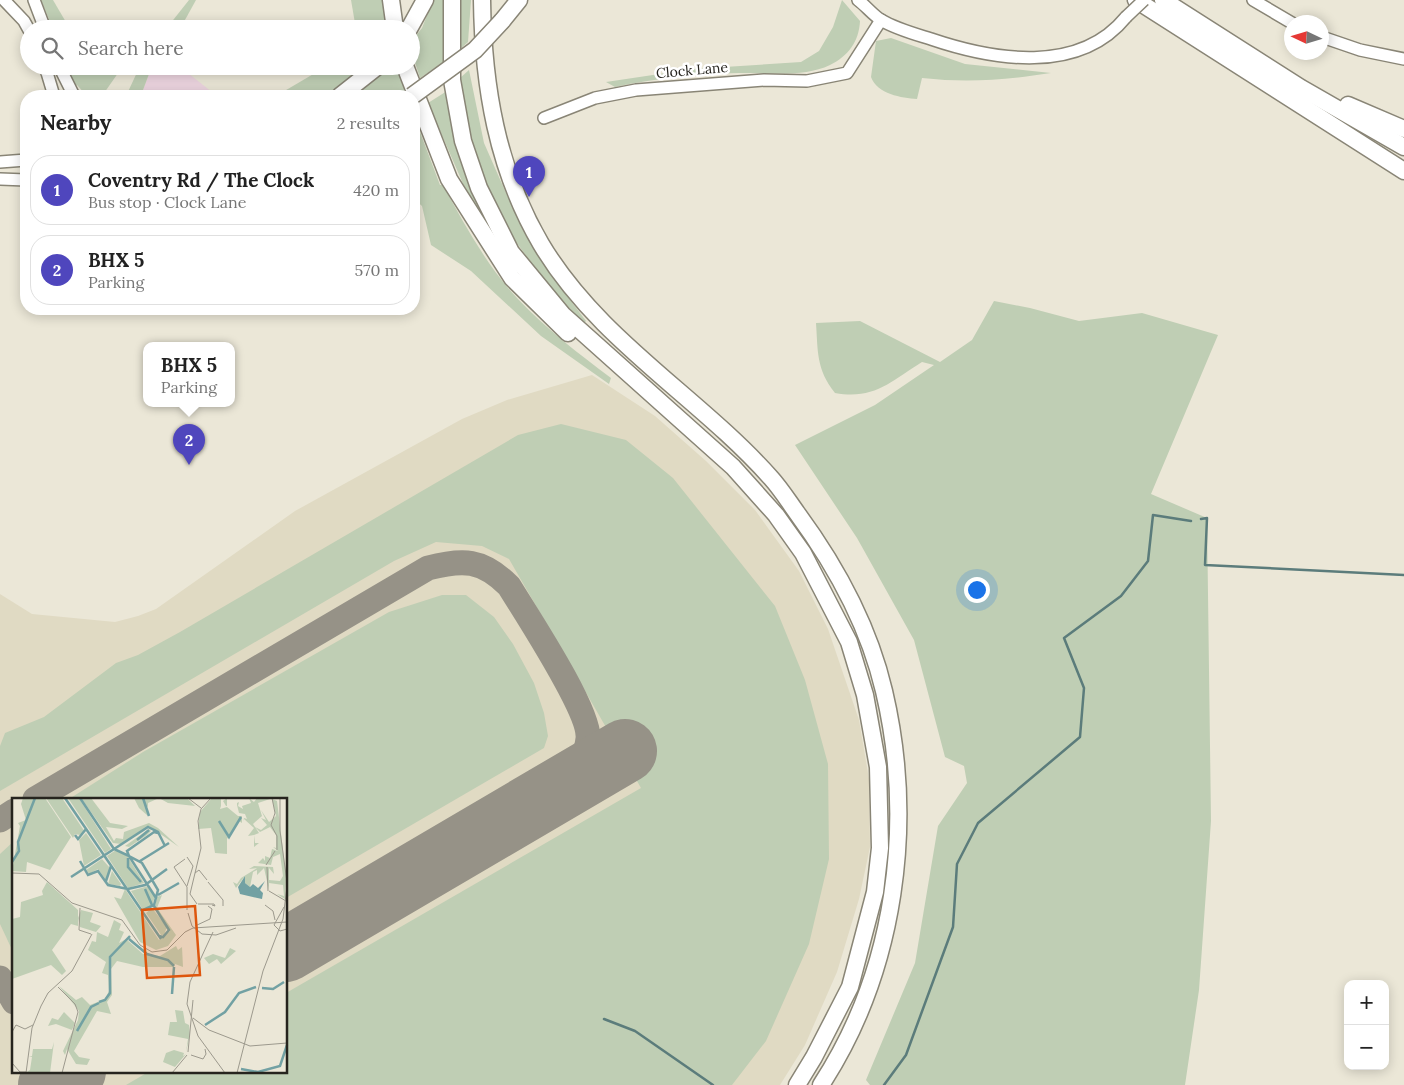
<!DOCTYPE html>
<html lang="en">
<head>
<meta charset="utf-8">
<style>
  body { margin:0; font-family:Lora,serif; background:#f6f6f6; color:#222 }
  .controls { position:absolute; right:15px; bottom:15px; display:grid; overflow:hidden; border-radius:10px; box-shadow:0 2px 12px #0003 }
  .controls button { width:45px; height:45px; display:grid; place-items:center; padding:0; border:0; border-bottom:1px solid #e0e0e0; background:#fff; color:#222; font:25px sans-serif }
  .compass { position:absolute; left:1284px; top:15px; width:45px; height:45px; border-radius:50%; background:#fff; box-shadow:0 2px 12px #0003; rotate:274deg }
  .you { position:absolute; left:976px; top:589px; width:18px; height:18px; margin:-12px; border:4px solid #fff; border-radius:50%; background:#1a73e8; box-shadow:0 0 0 8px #1a73e833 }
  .badge { display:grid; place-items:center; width:32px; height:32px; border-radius:50%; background:#4f46bd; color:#fff; font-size:16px; font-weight:700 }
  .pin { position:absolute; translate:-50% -41px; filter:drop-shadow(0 1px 2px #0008) }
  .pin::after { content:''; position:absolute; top:26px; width:18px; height:15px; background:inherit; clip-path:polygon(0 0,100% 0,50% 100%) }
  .popup { position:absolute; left:143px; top:342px; width:92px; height:65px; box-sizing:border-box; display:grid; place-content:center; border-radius:10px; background:#fff; filter:drop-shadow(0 1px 4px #0005); font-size:16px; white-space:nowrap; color:#767676 }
  .popup b { font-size:19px; color:#222 }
  .popup::after { content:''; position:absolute; left:50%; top:100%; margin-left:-10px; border:10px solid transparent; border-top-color:#fff }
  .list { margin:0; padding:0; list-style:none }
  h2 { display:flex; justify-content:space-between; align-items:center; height:65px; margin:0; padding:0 20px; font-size:21px }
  h2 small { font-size:16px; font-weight:400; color:#767676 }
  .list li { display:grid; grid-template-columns:32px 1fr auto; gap:15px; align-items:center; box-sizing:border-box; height:70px; margin:0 10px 10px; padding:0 10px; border:1px solid #e0e0e0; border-radius:20px }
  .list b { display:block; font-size:19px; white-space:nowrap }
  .list p { margin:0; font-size:16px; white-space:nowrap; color:#767676 }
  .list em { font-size:16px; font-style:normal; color:#767676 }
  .icon { flex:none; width:28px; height:28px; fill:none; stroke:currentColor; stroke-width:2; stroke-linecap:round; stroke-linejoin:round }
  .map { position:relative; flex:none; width:1404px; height:1085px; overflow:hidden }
  .search { position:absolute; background:#fff; box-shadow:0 2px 12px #0003; left:20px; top:20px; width:400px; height:55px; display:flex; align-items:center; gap:12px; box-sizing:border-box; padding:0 18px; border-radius:28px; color:#767676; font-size:19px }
  .panel { position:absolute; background:#fff; box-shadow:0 2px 12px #0003; left:20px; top:90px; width:400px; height:225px; border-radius:20px }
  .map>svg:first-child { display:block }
  .commercial { fill:#edd5e0 }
  .built { fill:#e0dac3; fill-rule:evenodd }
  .green { fill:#bfceb4 }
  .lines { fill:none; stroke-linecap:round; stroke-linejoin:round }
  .stream { stroke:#5b7c7b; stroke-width:2.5 }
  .taxiway { stroke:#969287; stroke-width:25 }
  .runway { stroke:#969287; stroke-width:64 }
  .minor-casing { stroke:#898576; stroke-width:14 }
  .highway-casing { stroke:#898576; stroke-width:19 }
  .minor { stroke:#fff; stroke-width:11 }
  .highway { stroke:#fff; stroke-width:16 }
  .minor-bridge-casing { stroke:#898576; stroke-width:14; stroke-linecap:butt }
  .highway-bridge-casing { stroke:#898576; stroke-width:19; stroke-linecap:butt }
  .minor-bridge { stroke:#fff; stroke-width:11 }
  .highway-bridge { stroke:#fff; stroke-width:16 }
  .labels { text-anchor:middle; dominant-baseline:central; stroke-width:5; stroke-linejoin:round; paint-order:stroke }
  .street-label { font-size:14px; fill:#26241e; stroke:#fff }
  .inset-river { fill:none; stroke:#72a1a3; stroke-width:2.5 }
  .inset-road { fill:none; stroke:#9c998d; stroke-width:1 }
  .view { fill:#de560d; fill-opacity:0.15; stroke:#de560d; stroke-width:2.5 }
  .inset-edge { fill:none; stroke:#26241e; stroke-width:2.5 }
</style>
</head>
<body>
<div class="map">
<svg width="1404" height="1085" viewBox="0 0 1404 1085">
  <rect width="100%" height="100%" fill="#ebe7d7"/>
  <path class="commercial" d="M152 66H179L217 96H144L143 90Z"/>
  <path class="built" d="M592 375 655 416 706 461 755 510 799 571 828 629 859 720 869 779 870 847 859 899 837 972 805 1045 780 1085H0V594L32 614 115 622 138 616 156 609 295 511 462 419 507 400ZM14 799H286V1071H14Z"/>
  <g class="green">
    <path d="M41 0H53L70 29H53Z"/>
    <path d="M189 0H196L180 29H166Z"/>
    <path d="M351 0H386L391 29H356Z"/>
    <path d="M433 0H448L445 61 420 78 411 50V42L422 28Z"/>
    <path d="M461 0H471L468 42 458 51Z"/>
    <path d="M842 0 860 21C859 42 848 56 830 65 803 78 768 72 739 73 697 74 656 78 615 87L606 82 693 69 801 62 819 51 833 27Z"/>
    <path d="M891 38 965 64 1051 73C1005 80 968 83 922 78L917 99C902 98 877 94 871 77L876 41Z"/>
    <path d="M66 66H123L102 96H87L77 85 73 87Z"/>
    <path d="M140 66H152L143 90 144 96H126Z"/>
    <path d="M327 66H365L328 96H276Z"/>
    <path d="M384 66H400L406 91 397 96H348Z"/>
    <path d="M469 70 484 143 506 193 530 242 549 272 586 321 583 324C554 290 524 258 502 219 477 178 469 128 460 81V78Z"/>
    <path d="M447 91 456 145 489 227 477 216 428 103Z"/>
    <path d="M414 116 440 185H443C464 224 487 266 517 298 546 329 578 353 611 378L609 384 541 336 471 271 431 245 422 206 414 199Z"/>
    <path d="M994 301 1030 308 1079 321 1142 313 1218 335 1151 494 1207 518 1211 821 1199 990 1185 1085H870L866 1080 915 963 938 826 967 783 964 766 945 757 914 640 857 538 795 445 875 405 934 365 922 362C890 382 874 400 835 393 816 369 818 351 816 323L860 321 940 362 972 340Z"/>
    <path d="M561 424 626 440 673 478 775 606 805 680 828 764 829 859 809 944 766 1041 732 1085H126L150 1071H286V993L641 788 509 559 482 546 436 542 394 561 0 791V746L5 733 44 717 116 663 138 655 180 632 518 435Z"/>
    <path d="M442 595H466L494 617 513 644 534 683 544 713 548 736 544 748 286 898V799H69L143 752 389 612Z"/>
    <path d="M14 841V954L0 924V854Z"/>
  </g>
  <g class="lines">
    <g class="stream">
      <path d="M1201 519 1207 518 1205 565 1404 575"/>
      <path d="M604 1019 635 1031 713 1085"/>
      <path d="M884 1085 906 1055 953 927 957 864 978 823 1080 737 1084 688 1064 638 1121 596 1148 561 1153 515 1191 521"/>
    </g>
    <g class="taxiway">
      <path d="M35 799 428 568C463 559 482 559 509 586 526 614 591 712 588 739 586 761 571 774 557 790"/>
      <path d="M0 820 14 811"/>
      <path d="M0 978 14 1002"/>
      <path d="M32 1085 36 1071"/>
    </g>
    <g class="runway">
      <path d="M286 950 625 751"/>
      <path d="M50 1085 74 1071"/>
    </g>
    <defs>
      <g id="minor">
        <path d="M4 0 24 21 29 30"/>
        <path d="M34 0 45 29"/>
        <path d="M858 0C866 6 873 15 881 20 896 29 915 34 931 39 993 60 1079 75 1126 17"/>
        <path d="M1253 0 1292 23"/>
        <path d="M1322 37 1360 50 1404 59"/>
        <path d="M45 66 54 96"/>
        <path d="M59 66 74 96"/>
        <path d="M544 118 595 98 636 90 764 80 807 81 847 73 881 20"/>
        <path d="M0 162 26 160"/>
        <path d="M0 179 26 180"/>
      </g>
      <g id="highway">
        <path d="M391 0 395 29"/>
        <path d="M452 0V80L463 141 479 188 511 252 563 315 733 467 776 515 803 553 849 642 865 695 878 767 880 848 875 892 850 987 814 1057 797 1085"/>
        <path d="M482 0C483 86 497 169 541 244 598 340 699 397 771 478 781 489 789 502 797 513 836 566 869 627 884 691 915 823 896 970 821 1085"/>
        <path d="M1136 0 1404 171"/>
        <path d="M1163 0 1301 88 1404 147"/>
        <path d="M502 21 519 0"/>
        <path d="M409 29 425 0"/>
        <path d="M405 66 449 179 512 278 568 333"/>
        <path d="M340 96 378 66"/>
        <path d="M1348 105 1404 129"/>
      </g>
    </defs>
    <use href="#minor" class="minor-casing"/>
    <use href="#highway" class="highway-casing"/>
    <use href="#minor" class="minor"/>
    <use href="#highway" class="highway"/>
    <defs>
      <path id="minor-bridge" d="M1126 17 1144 0"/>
      <path id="highway-bridge" d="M412 96 475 50 502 21"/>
    </defs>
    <use href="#minor-bridge" class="minor-bridge-casing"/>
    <use href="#highway-bridge" class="highway-bridge-casing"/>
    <use href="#minor-bridge" class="minor-bridge"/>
    <use href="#highway-bridge" class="highway-bridge"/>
  </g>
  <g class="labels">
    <g class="street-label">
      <text transform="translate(692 70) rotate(-5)">Clock Lane</text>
    </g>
  </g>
  <g transform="translate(12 798)">
    <rect width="275" height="275" fill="#ebe7d7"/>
    <path d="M11 0H33L59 39 38 72 15 64 14 74 0 73 8 28 6 25 14 22 9 6ZM34 0H50L73 34 68 37 63 36 61 40ZM56 0H67L99 51 93 55ZM69 0H79L98 25 116 28 110 31 94 29 102 43 104 40 111 41 112 34 137 25 146 30 167 49 137 28 109 46 101 45ZM122 0H175L183 8 156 5 147 0 136 5V9L133 7 136 18 127 10ZM200 0H209V8H214L211 3 215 0V8H209L208 11 215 9 226 18H230V25L227 23 215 41V56L203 55 199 30 186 31 188 14ZM237 0 242 4 245 0 258 1 246 5 250 18 241 26 247 35 242 37 243 45H247L242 49V37L236 38 242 30 232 21 231 24 232 20 235 21 233 16 227 15 225 7V5L227 4 226 8 231 11 230 8 239 5ZM260 1 265 3 274 76 273 101 265 96 272 98 271 87 257 85V92L252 70 245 77V72L241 74 238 89 233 85V78L224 90 221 84 225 86 229 80 245 70 237 71 242 68 261 69 262 76 257 70V82L268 83 271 78 268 56 261 59 259 67 246 65 251 60 253 63V58L258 60 260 51 266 53 261 49 264 50V37L258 29 248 34 243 29 249 32 255 27 249 20 254 22 249 12 257 24 264 18ZM137 31 139 33 135 37 117 49 113 48ZM74 35 89 57 72 68 67 42ZM104 52 116 59 132 85 116 90 95 58ZM90 61 98 70 94 82 86 71 77 76 74 72ZM100 73 109 86 108 88 96 86ZM35 84 66 112V128L59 126 40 152 54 173 50 177 39 167 0 181V121L8 119 9 104 31 97 30 93ZM136 88 143 99 140 107 131 112 119 93ZM113 91 147 142 158 133 143 108 145 99 150 97 145 110 164 137 156 148 144 152 128 144 102 99 109 101ZM140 110 155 129 152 137H149L134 115ZM69 112 81 115 78 124 89 128 84 134 68 129 66 120ZM102 122 109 126 107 132 112 134 107 145 114 141 131 156 148 158 164 148 166 152 170 149 171 169 163 166 162 169H131L105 163 99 171 100 197 95 204 99 216 85 213 62 253 67 259 78 261 75 267 64 266 55 251 53 257 51 253 66 222 67 213 47 188 64 202 70 199 78 207 93 201 97 193 96 177 90 175 94 164 76 152 80 143 84 144 85 134 96 139ZM218 150 224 153 209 166 205 161 197 166 192 160 201 156 213 160ZM163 212 171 213 173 225 177 227 178 237 174 254 176 241 156 237 158 224H165ZM52 214 63 225 60 232 44 226 36 228 40 220 46 222ZM42 244 38 275 15 274 18 272 20 259H17L20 258 21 251H40ZM162 252 172 255 171 258 174 256 163 269 151 264 154 255Z" fill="#bfceb4"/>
    <path d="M233 78V85L238 89 241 86 246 90 253 83 248 92 251 95 250 101 228 96 226 89Z" fill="#72a1a3"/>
    <path class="inset-river" d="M53 0 149 141M68 0 102 51 117 58 144 100M131 0 137 18M207 23 217 39 229 19M63 37 66 41 74 31M125 42 137 32M116 60V69L129 84M68 63 76 77 86 73 96 87 116 91 133 87 155 71M128 63 157 45M0 64 7 53 6 44 23 0M59 79 136 29 146 34 153 48M94 83 99 68M133 91 140 107M146 97 167 85M142 108 157 132 151 139 147 138M129 113 142 107 146 92 130 65 117 58 115 53 142 34 146 35M117 141 135 156 156 162 162 168M250 190 261 191 272 184M160 196 162 169M87 204 93 202 98 195V159L118 138M193 227 213 214 227 195 244 189M65 233 79 209 87 205M229 271 246 274 268 268 275 247"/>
    <path class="inset-road" d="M176 0 189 10M268 0V33L275 84M259 27 263 15 260 0M259 27 265 38V52M173 61 162 69 175 89V112M254 67 263 53M255 69 256 93M0 75 27 76 60 105 110 122 128 147 140 154 155 152 173 134 181 130 275 124M183 75 187 72 195 82M196 84 211 102V108M175 88 181 68 175 59M257 93 274 103M185 106 178 96 189 50 186 23 189 11 199 0M186 106H202L203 108 200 107M253 107 261 113 263 122M272 109 262 127 268 133 275 131M68 110 67 132 79 136M176 115 180 128 190 136 204 137 224 130M183 128 198 121 200 111 196 108M201 134 178 184 175 206 186 238 213 275M46 189 63 206 66 214 50 275M181 220 197 232 238 248 275 245M0 234 4 227 13 231 21 227M176 254 181 202M179 257 191 261 194 256 193 251M0 265 8 274H14M14 275 20 230 29 208 36 195 60 173 80 136M160 275 175 257M225 275 251 173 271 121 275 88"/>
    <path class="view" d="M183 108 188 177 135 180 130 112Z"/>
    <rect width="275" height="275" class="inset-edge"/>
  </g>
</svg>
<div class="controls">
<button>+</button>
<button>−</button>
</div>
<svg class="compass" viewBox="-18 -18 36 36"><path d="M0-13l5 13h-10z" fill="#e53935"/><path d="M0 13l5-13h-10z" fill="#767676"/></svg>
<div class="you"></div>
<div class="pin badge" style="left:529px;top:197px">1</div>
<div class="pin badge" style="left:189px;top:465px">2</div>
<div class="popup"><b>BHX 5</b>Parking</div>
<div class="search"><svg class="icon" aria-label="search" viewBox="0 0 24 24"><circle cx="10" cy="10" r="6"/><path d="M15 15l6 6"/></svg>Search here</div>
<section class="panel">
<h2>Nearby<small>2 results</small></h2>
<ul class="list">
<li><span class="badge">1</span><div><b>Coventry Rd / The Clock</b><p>Bus stop · Clock Lane</p></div><em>420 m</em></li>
<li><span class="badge">2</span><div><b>BHX 5</b><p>Parking</p></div><em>570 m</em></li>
</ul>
</section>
</div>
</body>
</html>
